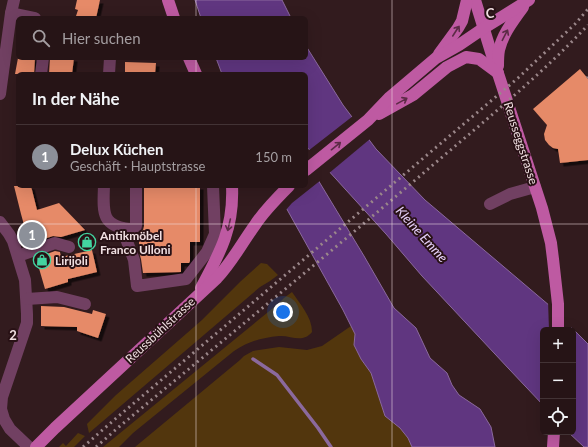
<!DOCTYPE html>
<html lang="de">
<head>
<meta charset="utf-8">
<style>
  body { margin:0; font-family:Lato,sans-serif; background:#322123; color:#f1f3f6 }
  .controls { position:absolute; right:12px; bottom:12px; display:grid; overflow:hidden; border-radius:6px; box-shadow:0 4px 16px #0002 }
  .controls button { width:36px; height:36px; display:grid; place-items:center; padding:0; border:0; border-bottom:1px solid #423335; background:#261416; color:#f1f3f6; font:20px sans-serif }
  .you { position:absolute; left:283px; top:312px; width:14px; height:14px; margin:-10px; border:3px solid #fff; border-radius:50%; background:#1a73e8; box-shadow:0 0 0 6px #1a73e833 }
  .badge { display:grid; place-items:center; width:26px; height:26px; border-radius:50%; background:#8c9099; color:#fff; font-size:13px; font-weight:700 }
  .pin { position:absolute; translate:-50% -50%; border:2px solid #fff; box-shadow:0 1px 4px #0006 }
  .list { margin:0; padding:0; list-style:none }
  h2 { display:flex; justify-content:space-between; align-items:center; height:52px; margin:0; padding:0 16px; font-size:17px }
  h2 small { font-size:13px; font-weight:400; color:#a49ea1 }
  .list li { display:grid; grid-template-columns:26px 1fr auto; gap:12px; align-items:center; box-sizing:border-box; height:64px; padding:0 16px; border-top:1px solid #423335 }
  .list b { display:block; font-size:15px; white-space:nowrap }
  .list p { margin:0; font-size:13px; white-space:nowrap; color:#a49ea1 }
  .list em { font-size:13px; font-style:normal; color:#a49ea1 }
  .icon { flex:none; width:22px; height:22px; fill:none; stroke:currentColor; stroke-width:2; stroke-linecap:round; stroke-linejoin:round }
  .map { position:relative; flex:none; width:588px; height:447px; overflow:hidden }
  .search { position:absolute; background:#261416; box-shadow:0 4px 16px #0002; left:16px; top:16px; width:292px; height:44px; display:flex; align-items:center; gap:10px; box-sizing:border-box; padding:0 14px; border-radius:6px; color:#a49ea1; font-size:15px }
  .panel { position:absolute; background:#261416; box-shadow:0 4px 16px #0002; left:16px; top:72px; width:292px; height:116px; border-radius:6px }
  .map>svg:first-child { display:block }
  .green { fill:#52360d }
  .water { fill:#603680; stroke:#8b699d }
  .pier { fill:#321b1e }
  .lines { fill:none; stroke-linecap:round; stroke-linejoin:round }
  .stream { stroke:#8b699d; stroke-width:3.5 }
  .building { fill:#e68a67; filter:url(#shadow) }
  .minor { stroke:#714062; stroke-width:12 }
  .major { stroke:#be5aa2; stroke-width:12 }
  .rail { stroke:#9b878a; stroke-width:3; stroke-dasharray:2 4; stroke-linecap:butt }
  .oneway { stroke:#5c2b46 }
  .grid { fill:none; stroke:#f0dfe1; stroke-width:1; stroke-opacity:0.55 }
  .labels { text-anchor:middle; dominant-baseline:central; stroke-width:4; stroke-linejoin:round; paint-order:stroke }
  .street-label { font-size:12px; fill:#f0dfe1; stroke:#281115 }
  .poi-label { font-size:12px; font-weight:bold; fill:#f0dfe1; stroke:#281115; text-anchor:start }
  .water-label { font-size:13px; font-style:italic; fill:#e6d1fb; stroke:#281115 }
  .grid-label { font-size:13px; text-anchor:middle; font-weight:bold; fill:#f0dfe1; stroke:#281115; stroke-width:4; stroke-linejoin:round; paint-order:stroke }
</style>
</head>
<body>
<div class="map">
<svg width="588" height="447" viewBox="0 0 588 447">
  <defs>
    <filter id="shadow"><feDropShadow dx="3.5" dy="3.5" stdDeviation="0" flood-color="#0009"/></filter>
  </defs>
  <rect width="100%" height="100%" fill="#321b1e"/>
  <g class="green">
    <path d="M261 263 267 264 278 275 270 281 260 287 89 433 87 424 116 395 202 320 241 281Z"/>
    <path d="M292 292C300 304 312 317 312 332 302 344 291 335 279 336 261 338 249 341 234 351L133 433 119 447H103L278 304 284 298Z"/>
    <path d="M351 326 355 334 354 345 361 359 371 373 385 416 400 428 408 438 412 447H135L240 360 244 356 253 351 279 347 307 350 322 346Z"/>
    <path d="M78 433 85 436 74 447H59L63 443 66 446Z"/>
  </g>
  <g class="water">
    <path d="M195 0H282L291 18H201Z"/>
    <path d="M306 46 343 105 376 149 425 200 550 306 588 344V447H584L568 432H573V330H543V405L509 369 422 276 386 234 306 146V74H222L216 58H306Z"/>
    <path d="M306 160 364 256 394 308 416 328 430 358 447 373 452 385 459 395 480 409 491 427 495 447H412L408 438 400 428 385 416 371 373 361 359 354 345 355 334 343 310 274 186H306Z"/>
  </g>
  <g class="pier">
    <path d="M353 116 370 139 328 174 308 151Z"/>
    <path d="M306 158 308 159 321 180 292 203 285 211 272 186H306Z"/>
    <path d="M548 301 571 324V330H549Z"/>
  </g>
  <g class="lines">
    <path class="stream" d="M253 359 277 375 318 428 331 447"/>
  </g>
  <g class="building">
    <path d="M77 0H100L96 18H87L76 16 78 10 75 9Z"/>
    <path d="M18 58H35L34 74H15Z"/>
    <path d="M50 58H74L72 74H49Z"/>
    <path d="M125 62 156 63 155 74H125Z"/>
    <path d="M580 69 588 79V160L560 163 558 149 553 148 549 145 545 140 544 134 547 125 533 109Z"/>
    <path d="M14 186H31L37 210 59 203 85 230 61 237 53 236 32 243 31 242 29 243 21 214Z"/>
    <path d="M144 186H200V242H190V261L189 263H181V272L143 273 141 259 139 252V233L143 230 144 226Z"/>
    <path d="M92 250 97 272 68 279V282L45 289 36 258 55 251 60 252 61 257Z"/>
    <path d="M41 306 64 307 92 314 93 310 106 314 98 338 77 331V327L41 326Z"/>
  </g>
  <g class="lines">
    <g class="minor">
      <path d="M11 13 35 18"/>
      <path d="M41 74 43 58"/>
      <path d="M109 74 110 58"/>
      <path d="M0 94 11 13 14 0"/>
      <path d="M104 186C103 212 101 227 132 229L136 226V186"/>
      <path d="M490 204 510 194 535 187"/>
      <path d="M0 222 9 234 13 241 25 280 27 314V323L23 335 2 397 1 409 4 419 10 429 29 447"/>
      <path d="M122 228 134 260 137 286 186 279 207 252 215 234 213 186"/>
      <path d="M18 256 55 243 69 247"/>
      <path d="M27 299 57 297 85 304"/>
    </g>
    <g class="major">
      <path d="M168 0 174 18"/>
      <path d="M475 0 491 52 542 208 551 243 553 259 558 304V330"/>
      <path d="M439 54 458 28 462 21 467 0"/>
      <path d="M189 58 196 74"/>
      <path d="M498 66C498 61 498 55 499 50 503 33 514 20 523 7"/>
      <path d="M379 114 413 95 447 67 466 57 479 59 498 73"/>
      <path d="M306 170 368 120 390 97 436 58 459 45 484 28 529 0"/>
      <path d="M201 288C220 253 234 228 232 186"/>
      <path d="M36 447 55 428 217 278C232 262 242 243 255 225 264 211 277 198 289 186"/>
      <path d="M553 447 554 432"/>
    </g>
    <g class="rail">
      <path d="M587 78 588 77"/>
      <path d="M83 447 114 420 518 78 575 24 588 9"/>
      <path d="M96 447 120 426C220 343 321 260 420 176 477 127 536 80 588 25"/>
    </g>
  </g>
  <defs><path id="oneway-shaft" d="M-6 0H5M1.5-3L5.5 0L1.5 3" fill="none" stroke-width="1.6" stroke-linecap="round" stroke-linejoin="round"/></defs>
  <g class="oneway">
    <use href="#oneway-shaft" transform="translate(456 31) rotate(-57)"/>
    <use href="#oneway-shaft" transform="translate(505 35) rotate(-63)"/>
    <use href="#oneway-shaft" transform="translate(402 101) rotate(-29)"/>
    <use href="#oneway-shaft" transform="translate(336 146) rotate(-39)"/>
    <use href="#oneway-shaft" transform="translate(229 225) rotate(103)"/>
  </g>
  <path class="grid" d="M196 0V18M392 0V447M196 58V74M196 186V447M0 224H588"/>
  <defs>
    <symbol id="shop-ring" viewBox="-11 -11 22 22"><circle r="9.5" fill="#281115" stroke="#43d4a0" stroke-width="1.5"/><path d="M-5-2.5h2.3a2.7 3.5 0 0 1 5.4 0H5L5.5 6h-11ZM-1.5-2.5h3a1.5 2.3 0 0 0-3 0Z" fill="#43d4a0"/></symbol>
  </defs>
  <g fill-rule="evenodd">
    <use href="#shop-ring" x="77" y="232" width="20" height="20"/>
    <use href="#shop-ring" x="32" y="250" width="20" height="20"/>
  </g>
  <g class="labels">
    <g class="street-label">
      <text transform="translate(521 143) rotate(72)">Reusseggstrasse</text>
      <text transform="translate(160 330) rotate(-43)">Reussbühlstrasse</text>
    </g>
    <g class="poi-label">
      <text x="100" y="235">Antikmöbel<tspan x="100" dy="14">Franco Ulloni</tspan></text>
      <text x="55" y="260">Lirijoli</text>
    </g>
    <g class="water-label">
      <text transform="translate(422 234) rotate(48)">Kleine Emme</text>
    </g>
  </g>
  <g class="grid-label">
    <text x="490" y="18">C</text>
    <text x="13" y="340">2</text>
  </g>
</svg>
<div class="controls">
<button>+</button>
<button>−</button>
<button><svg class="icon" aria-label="locate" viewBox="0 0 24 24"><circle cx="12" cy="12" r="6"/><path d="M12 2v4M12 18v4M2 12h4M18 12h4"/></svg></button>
</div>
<div class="you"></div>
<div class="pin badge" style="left:32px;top:235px">1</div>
<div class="search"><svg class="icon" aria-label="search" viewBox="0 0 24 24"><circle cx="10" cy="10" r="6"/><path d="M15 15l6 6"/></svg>Hier suchen</div>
<section class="panel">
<h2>In der Nähe<small></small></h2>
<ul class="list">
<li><span class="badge">1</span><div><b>Delux Küchen</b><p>Geschäft · Hauptstrasse</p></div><em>150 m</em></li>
</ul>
</section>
</div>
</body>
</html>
